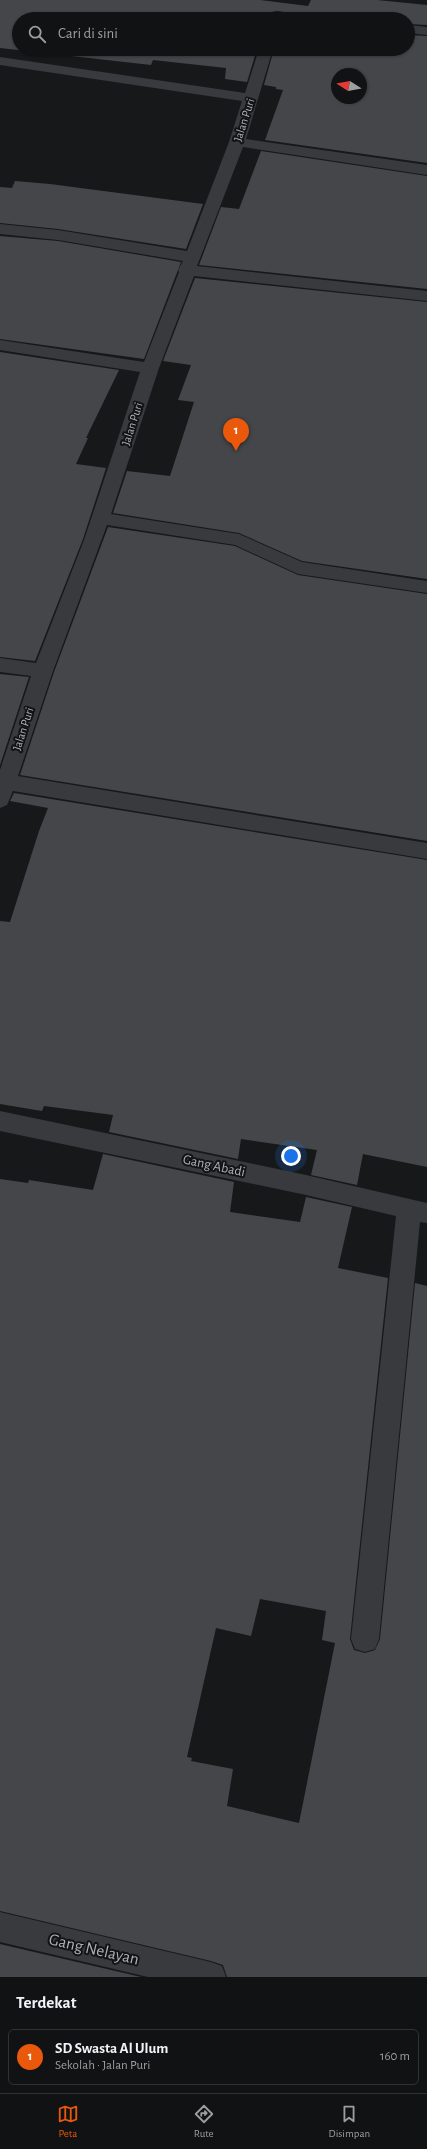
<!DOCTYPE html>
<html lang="id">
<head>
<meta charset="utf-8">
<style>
  body { margin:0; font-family:"Alegreya Sans",sans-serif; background:#1a1b1c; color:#f1f3f6 }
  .compass { position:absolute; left:331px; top:68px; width:36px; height:36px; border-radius:50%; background:#111213; box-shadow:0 1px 3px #0004; rotate:281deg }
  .you { position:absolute; left:291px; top:1156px; width:14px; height:14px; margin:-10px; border:3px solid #fff; border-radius:50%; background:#1a73e8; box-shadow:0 0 0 6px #1a73e833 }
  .badge { display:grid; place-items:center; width:26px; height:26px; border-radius:50%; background:#ea580c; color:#fff; font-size:13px; font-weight:700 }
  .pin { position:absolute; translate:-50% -33px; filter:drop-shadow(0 1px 2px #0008) }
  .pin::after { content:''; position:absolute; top:21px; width:14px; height:12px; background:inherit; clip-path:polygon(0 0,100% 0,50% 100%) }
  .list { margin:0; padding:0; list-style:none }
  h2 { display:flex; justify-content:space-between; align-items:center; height:52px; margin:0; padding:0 16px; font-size:17px }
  h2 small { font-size:13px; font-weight:400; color:#9c9ea0 }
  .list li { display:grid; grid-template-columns:26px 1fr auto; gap:12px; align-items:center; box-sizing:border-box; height:56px; margin:0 8px 8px; padding:0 8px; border:1px solid #303233; border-radius:6px }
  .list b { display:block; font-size:15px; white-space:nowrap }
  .list p { margin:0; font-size:13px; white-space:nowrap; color:#9c9ea0 }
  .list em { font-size:13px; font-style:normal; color:#9c9ea0 }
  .icon { flex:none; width:22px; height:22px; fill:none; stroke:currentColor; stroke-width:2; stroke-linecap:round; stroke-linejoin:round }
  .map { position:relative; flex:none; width:427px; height:1977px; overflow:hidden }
  .search { position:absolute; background:#111213; box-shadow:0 1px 3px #0004; left:12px; right:12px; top:12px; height:44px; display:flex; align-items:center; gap:10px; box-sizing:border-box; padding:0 14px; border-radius:22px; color:#9c9ea0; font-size:15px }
  .sheet { height:116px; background:#111213 }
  nav { display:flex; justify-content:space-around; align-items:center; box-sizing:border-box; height:56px; border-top:1px solid #303233; background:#111213; font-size:11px; color:#9c9ea0 }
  nav a { display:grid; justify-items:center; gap:2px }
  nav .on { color:#ea580c }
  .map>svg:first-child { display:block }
  .building { fill:#454649; fill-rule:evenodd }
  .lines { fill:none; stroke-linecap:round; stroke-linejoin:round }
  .minor { fill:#393a3e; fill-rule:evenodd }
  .labels { text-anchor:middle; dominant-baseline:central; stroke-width:4; stroke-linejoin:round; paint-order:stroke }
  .far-street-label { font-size:12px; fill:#abb0b8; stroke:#121314 }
  .street-label { font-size:14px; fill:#abb0b8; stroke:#121314 }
  .near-street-label { font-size:17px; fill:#abb0b8; stroke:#121314 }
</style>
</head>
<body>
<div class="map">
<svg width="427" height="1977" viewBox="0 0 427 1977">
  <rect width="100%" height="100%" fill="#171819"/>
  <g class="building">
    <path d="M0 0H260L308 6 311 0H377L427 5V25L408 24V19H313L310 15 277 11 271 12 269 15 270 19H19V49H257L247 82 225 79 226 68 153 60 151 65 0 48Z"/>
    <path d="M408 35 427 36V163L265 140 283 90 276 89V87L264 85 274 49H408ZM337 74H361V98H337Z"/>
    <path d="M261 151 427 176V289L199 265 221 207 239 209Z"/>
    <path d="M15 181 50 184 203 204 186 249 58 229 0 223V187L12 188Z"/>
    <path d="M0 236 58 241 181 262 144 359 0 339Z"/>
    <path d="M195 278 427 302V579L302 561 239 533 113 513 127 471 170 476 194 402 178 400 191 365 163 361Z"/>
    <path d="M0 352 119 370 86 438H88L76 464 106 468 83 539 35 661 0 657Z"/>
    <path d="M108 527 235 546 298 575 427 594V841L20 775 54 672Z"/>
    <path d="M0 674 29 677 0 765Z"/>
    <path d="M14 793 427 860V1167L363 1154 357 1185 311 1175 317 1150 241 1139 238 1159 109 1132 113 1115 44 1106 42 1111 0 1104V921L10 922 39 831 48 808 10 801Z"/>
    <path d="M103 1154 234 1182 230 1212 300 1222 306 1197 352 1207 338 1268 388 1278 350 1639 354 1650 365 1653 375 1650 380 1639 415 1283 427 1286V1977H227L223 1965 211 1961 0 1911V1179L28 1183 29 1180 93 1190ZM260 1599 326 1611 322 1640 335 1643 299 1823 227 1806 233 1769 191 1761 192 1758 187 1757 216 1628 251 1636Z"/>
    <path d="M0 1944 141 1977H0Z"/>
  </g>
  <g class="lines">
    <g class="minor">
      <path d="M277 12 310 16 312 19H272L270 16 272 13Z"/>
      <path d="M408 25 427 27V35L408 33Z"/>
      <path d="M259 49H273L246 139 427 165V175L243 147 197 266 427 291V301L194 276 159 368 111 514 239 534 302 562 427 581V593L298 574 235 545 107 525 53 671 18 776 427 843V859L13 791 7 805 0 808V770L31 676 0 672V658L36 663 84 540 140 372 0 350V340L144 362 179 272 178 270 183 261 58 240 0 234V224L58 230 187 251 229 142 242 101 0 65V57L245 93Z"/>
      <path d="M0 1111 306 1175 427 1203V1223L420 1222 379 1639 375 1649 365 1652 355 1649 351 1639 396 1216 306 1195 0 1131Z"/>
      <path d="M0 1912 211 1962 222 1966 226 1977H148L0 1942Z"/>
    </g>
  </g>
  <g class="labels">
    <g class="far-street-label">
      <text transform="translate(244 120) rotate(-72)">Jalan Puri</text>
      <text transform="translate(132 424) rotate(-72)">Jalan Puri</text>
      <text transform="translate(23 729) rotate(-72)">Jalan Puri</text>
    </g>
    <g class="street-label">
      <text transform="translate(214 1166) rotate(12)">Gang Abadi</text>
    </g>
    <g class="near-street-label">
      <text transform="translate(94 1949) rotate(13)">Gang Nelayan</text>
    </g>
  </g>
</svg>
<svg class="compass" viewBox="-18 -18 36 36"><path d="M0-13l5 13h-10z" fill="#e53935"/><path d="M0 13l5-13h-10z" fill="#9c9ea0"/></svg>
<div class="you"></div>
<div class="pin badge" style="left:236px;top:451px">1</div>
<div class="search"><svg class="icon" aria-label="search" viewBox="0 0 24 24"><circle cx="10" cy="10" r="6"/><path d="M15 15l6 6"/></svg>Cari di sini</div>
</div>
<section class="sheet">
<h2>Terdekat<small></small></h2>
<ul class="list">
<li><span class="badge">1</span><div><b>SD Swasta Al Ulum</b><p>Sekolah · Jalan Puri</p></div><em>160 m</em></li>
</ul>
</section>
<nav>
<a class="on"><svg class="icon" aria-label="map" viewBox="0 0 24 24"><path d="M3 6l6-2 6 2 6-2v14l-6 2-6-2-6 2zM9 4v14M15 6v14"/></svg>Peta</a>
<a><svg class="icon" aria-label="directions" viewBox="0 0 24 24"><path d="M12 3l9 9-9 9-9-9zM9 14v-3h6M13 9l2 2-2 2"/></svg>Rute</a>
<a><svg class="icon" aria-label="saved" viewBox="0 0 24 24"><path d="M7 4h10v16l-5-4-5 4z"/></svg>Disimpan</a>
</nav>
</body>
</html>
